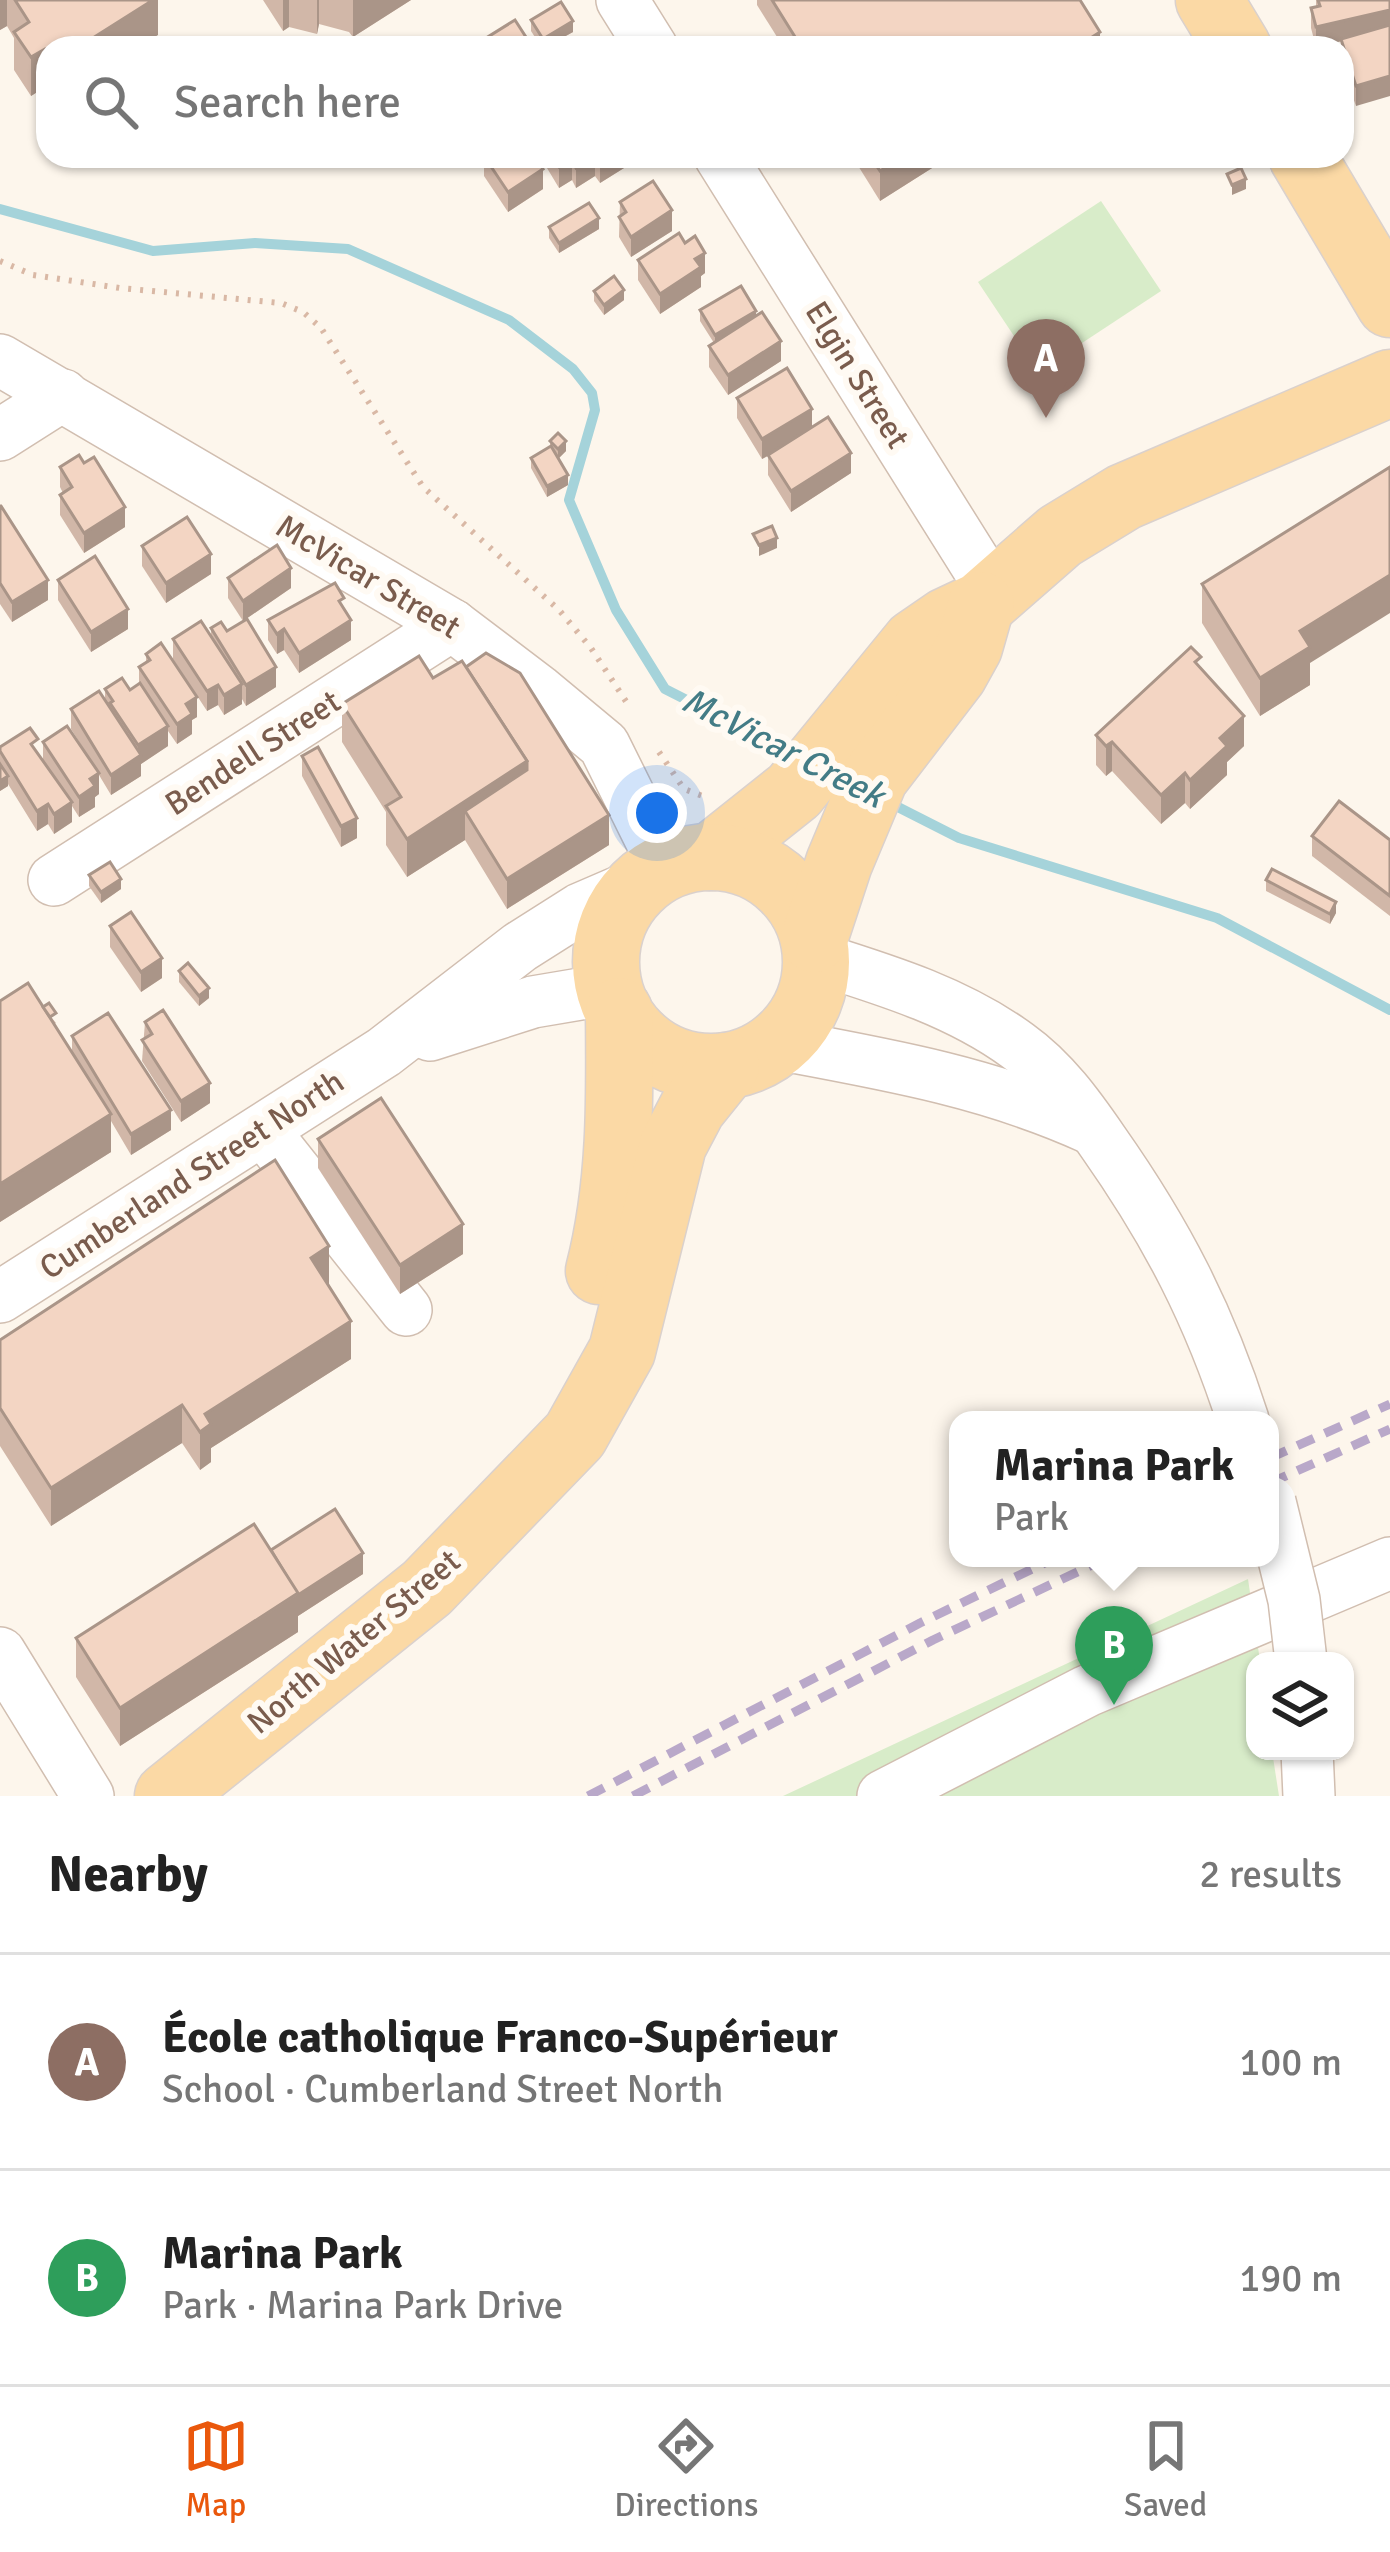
<!DOCTYPE html>
<html lang="en">
<head>
<meta charset="utf-8">
<style>
  body { margin:0; font-family:Signika,sans-serif; background:#f6f6f6; color:#222 }
  .controls { position:absolute; right:36px; bottom:36px; display:grid; overflow:hidden; border-radius:24px; box-shadow:0 3px 9px #0004 }
  .controls button { width:108px; height:108px; display:grid; place-items:center; padding:0; border:0; border-bottom:3px solid #e0e0e0; background:#fff; color:#222; font:60px sans-serif }
  .you { position:absolute; left:657px; top:813px; width:42px; height:42px; margin:-30px; border:9px solid #fff; border-radius:50%; background:#1a73e8; box-shadow:0 0 0 18px #1a73e833 }
  .badge { display:grid; place-items:center; width:78px; height:78px; border-radius:50%; background:#ea580c; color:#fff; font-size:39px; font-weight:700 }
  .pin { position:absolute; translate:-50% -99px; filter:drop-shadow(0 3px 6px #0008) }
  .pin::after { content:''; position:absolute; top:63px; width:42px; height:36px; background:inherit; clip-path:polygon(0 0,100% 0,50% 100%) }
  .popup { position:absolute; left:949px; top:1411px; width:330px; height:156px; box-sizing:border-box; display:grid; place-content:center; border-radius:24px; background:#fff; filter:drop-shadow(0 3px 9px #0005); font-size:39px; white-space:nowrap; color:#767676 }
  .popup b { font-size:45px; color:#222 }
  .popup::after { content:''; position:absolute; left:50%; top:100%; margin-left:-24px; border:24px solid transparent; border-top-color:#fff }
  .list { margin:0; padding:0; list-style:none }
  h2 { display:flex; justify-content:space-between; align-items:center; height:156px; margin:0; padding:0 48px; font-size:51px }
  h2 small { font-size:39px; font-weight:400; color:#767676 }
  .list li { display:grid; grid-template-columns:78px 1fr auto; gap:36px; align-items:center; box-sizing:border-box; height:216px; padding:0 48px; border-top:3px solid #e0e0e0 }
  .list b { display:block; font-size:45px; white-space:nowrap }
  .list p { margin:0; font-size:39px; white-space:nowrap; color:#767676 }
  .list em { font-size:39px; font-style:normal; color:#767676 }
  .icon { flex:none; width:66px; height:66px; fill:none; stroke:currentColor; stroke-width:2; stroke-linecap:round; stroke-linejoin:round }
  .map { position:relative; flex:none; width:1390px; height:1796px; overflow:hidden }
  .search { position:absolute; background:#fff; box-shadow:0 3px 9px #0004; left:36px; right:36px; top:36px; height:132px; display:flex; align-items:center; gap:30px; box-sizing:border-box; padding:0 42px; border-radius:36px; color:#767676; font-size:45px }
  .sheet { height:588px; background:#fff }
  nav { display:flex; justify-content:space-around; align-items:center; box-sizing:border-box; height:168px; border-top:3px solid #e0e0e0; background:#fff; font-size:33px; color:#767676 }
  nav a { display:grid; justify-items:center; gap:6px }
  nav .on { color:#ea580c }
  .map>svg:first-child { display:block }
  .green { fill:#d8ecc9 }
  .lines { fill:none; stroke-linecap:round; stroke-linejoin:round }
  .stream { stroke:#a5d3da; stroke-width:10 }
  .minor-casing { stroke:#d1beb0; stroke-width:54 }
  .major-casing { stroke:#dad1cd; stroke-width:69 }
  .path { stroke:#d9b8a5; stroke-width:6; stroke-dasharray:3 9; stroke-linecap:butt }
  .minor { stroke:#fff; stroke-width:51 }
  .major { stroke:#fbd9a5; stroke-width:66 }
  .rail { stroke:#b9a8c9; stroke-width:9; stroke-dasharray:18 12; stroke-linecap:butt }
  .minor-bridge-casing { stroke:#d1beb0; stroke-width:54; stroke-linecap:butt }
  .minor-bridge { stroke:#fff; stroke-width:51 }
  .wall { fill:#d1b7a8 }
  .shaded-wall { fill:#aa9588 }
  .building { fill:#f3d5c3; stroke:#aa9588; stroke-width:3 }
  .labels { text-anchor:middle; dominant-baseline:central; stroke-width:12; stroke-linejoin:round; paint-order:stroke }
  .street-label { font-size:33px; fill:#7a5c4d; stroke:#fffaf3 }
  .water-label { font-size:36px; font-style:italic; fill:#437c86; stroke:#fffaf3 }
</style>
</head>
<body>
<div class="map">
<svg width="1390" height="1796" viewBox="0 0 1390 1796">
  <rect width="100%" height="100%" fill="#fdf6ec"/>
  <g class="green">
    <path d="M1101 201 1161 291 1038 372 978 282Z"/>
    <path d="M1248 1579 1260 1661H1255V1751H1272L1279 1796H783Z"/>
  </g>
  <g class="lines">
    <g class="stream">
      <path d="M0 209 153 251 255 243 348 249 509 320 573 369 592 393 595 410 569 500 616 610 665 689 797 756"/>
      <path d="M888 802 959 838 1217 918 1390 1010"/>
    </g>
    <defs>
      <g id="minor">
        <path d="M622 0 652 48"/>
        <path d="M720 156 994 593"/>
        <path d="M0 360 452 625 539 691 604 745 665 868"/>
        <path d="M0 435 63 395"/>
        <path d="M54 880 452 625"/>
        <path d="M816 958C886 980 958 1002 1018 1046 1053 1071 1079 1107 1103 1142 1167 1233 1209 1314 1243 1420"/>
        <path d="M430 1035 533 1002 610 989"/>
        <path d="M777 1044C885 1064 989 1082 1090 1128"/>
        <path d="M263 1130 406 1310"/>
        <path d="M0 1297 384 1052 520 947 580 909 645 881"/>
        <path d="M0 1653 88 1796"/>
        <path d="M1307 1751 1309 1796"/>
        <path d="M883 1796 1087 1691 1390 1563"/>
      </g>
      <g id="major">
        <path d="M1209 0 1238 48"/>
        <path d="M1302 156 1390 304"/>
        <path d="M711 857 794 791 915 643 947 621 981 605 1060 536 1124 497 1390 383"/>
        <circle cx="711" cy="962" r="105"/>
        <path d="M814 939 839 863 875 777 954 674 969 647 981 605"/>
        <path d="M599 1271C621 1186 620 1099 619 1011"/>
        <path d="M168 1796 427 1588 575 1435 622 1351 673 1145 693 1107 726 1066"/>
      </g>
    </defs>
    <use href="#minor" class="minor-casing"/>
    <use href="#major" class="major-casing"/>
    <g class="path">
      <path d="M0 261 33 275 120 288 281 303 303 312 321 328 423 487 559 610 591 648 629 706"/>
      <path d="M659 752 684 789 708 798"/>
    </g>
    <use href="#minor" class="minor"/>
    <use href="#major" class="major"/>
    <g class="rail">
      <path d="M1270 1458 1390 1404"/>
      <path d="M1270 1483 1390 1429"/>
      <path d="M588 1796 920 1623 1055 1558"/>
      <path d="M633 1796 933 1640 1107 1558"/>
    </g>
    <defs>
      <path id="minor-bridge" d="M1270 1502 1294 1600 1301 1661"/>
    </defs>
    <use href="#minor-bridge" class="minor-bridge-casing"/>
    <use href="#minor-bridge" class="minor-bridge"/>
  </g>
  <g class="wall">
    <path d="M0 0H158V35L48 48V92L45 87 31 96 14 70V38L7 26 0 30Z"/>
    <path d="M263 0H411L353 37 349 32 319 24 317 34 289 27 283 31Z"/>
    <path d="M757 0H1080L1100 48H784L757 5Z"/>
    <path d="M1316 0H1390L1356 106 1351 92 1342 94 1341 41 1316 47 1311 28V8L1316 7Z"/>
    <path d="M531 20 573 32 545 48H542L531 31Z"/>
    <path d="M484 156 543 189 508 212 484 176Z"/>
    <path d="M547 156H632V163L600 183 595 176 576 188 572 180 559 188 547 168Z"/>
    <path d="M852 156H951L880 201Z"/>
    <path d="M620 202 672 231 631 257 619 237Z"/>
    <path d="M549 227 599 229 559 253 549 238Z"/>
    <path d="M638 260 705 273 701 276V287L660 314 638 280Z"/>
    <path d="M594 291 624 300 604 315 594 301Z"/>
    <path d="M700 310 756 317 781 361 728 395 709 367V346L714 343 700 321Z"/>
    <path d="M737 398 812 427 851 473 791 512 768 475V456L762 459 737 418Z"/>
    <path d="M550 441 566 451 558 459 568 485 547 497 531 468V458L550 446Z"/>
    <path d="M84 463 125 527 84 553 60 515V495L63 493 60 487V467Z"/>
    <path d="M0 506 48 600 12 622 0 604Z"/>
    <path d="M142 546 211 574 166 603 142 566Z"/>
    <path d="M228 578 291 588 243 621 228 598Z"/>
    <path d="M58 580 128 629 91 652 58 600Z"/>
    <path d="M1202 584 1310 663V685L1260 716 1202 623Z"/>
    <path d="M344 610 351 640 299 673 284 650 277 654 268 640V620Z"/>
    <path d="M211 628 227 631 276 687 246 706 242 699V704L224 715 218 705 207 711 173 659V639L211 635Z"/>
    <path d="M146 654 197 717 192 720V734L177 744 168 731V746L141 764V776L111 795 99 775V794L95 797V807L79 817 72 806V822L54 834 48 824 37 831 8 784V786L0 791V747L38 755 43 761V742L88 756 71 729V709L105 699V689L130 690 139 684V667L146 663Z"/>
    <path d="M1201 667 1244 746 1227 762V775L1190 809 1185 803 1161 824 1112 771 1106 776 1096 765V735Z"/>
    <path d="M433 678 609 845 507 909 465 840 407 877 386 845V812L342 742V704Z"/>
    <path d="M302 756 357 838 341 847 302 776Z"/>
    <path d="M1312 836 1390 840V916L1312 856Z"/>
    <path d="M89 875 121 889 101 903 89 886Z"/>
    <path d="M1266 880 1336 913 1330 924 1266 891Z"/>
    <path d="M110 926 162 978 141 992 110 947Z"/>
    <path d="M179 971 209 998 199 1006 179 982Z"/>
    <path d="M0 1001 43 1007 56 1023 54 1024 72 1052V1036L171 1130 131 1155 111 1121V1152L0 1222Z"/>
    <path d="M145 1022 210 1103 181 1122 142 1061Z"/>
    <path d="M318 1139 463 1254 400 1294 318 1168Z"/>
    <path d="M328 1285 351 1359 211 1448V1462L200 1470 182 1443 51 1526 0 1446V1340Z"/>
    <path d="M271 1550 363 1574 298 1616V1632L120 1746 76 1677V1638Z"/>
  </g>
  <g class="shaded-wall">
    <path d="M0 0H7V26L0 30Z"/>
    <path d="M153 0H158V35L137 48H77Z"/>
    <path d="M283 0H289V27L283 31Z"/>
    <path d="M317 0H319V24L317 34Z"/>
    <path d="M353 0H411L353 37Z"/>
    <path d="M1390 10V30L1316 47V27Z"/>
    <path d="M573 21V32L543 48V39Z"/>
    <path d="M1100 32V48H1075Z"/>
    <path d="M45 49V87L31 96V57Z"/>
    <path d="M1351 71V92L1342 94V74Z"/>
    <path d="M1390 76V96L1356 106V86Z"/>
    <path d="M595 156V176L576 188V168Z"/>
    <path d="M611 156H632V163L600 183V163Z"/>
    <path d="M904 156H951L880 201V171Z"/>
    <path d="M572 160V180L559 188V167Z"/>
    <path d="M543 169V189L508 212V192Z"/>
    <path d="M1246 179V189L1232 195V185Z"/>
    <path d="M672 210V231L631 257V237Z"/>
    <path d="M599 218V229L559 253V243Z"/>
    <path d="M705 253V273L701 276V287L660 314V294L695 259Z"/>
    <path d="M624 290V300L604 315V305Z"/>
    <path d="M756 311V321L715 345V335Z"/>
    <path d="M781 341V361L728 395V375Z"/>
    <path d="M812 409V430L762 459V439Z"/>
    <path d="M566 441V451L558 459V449Z"/>
    <path d="M851 453V473L791 512V491Z"/>
    <path d="M568 475V485L547 497V486Z"/>
    <path d="M125 507V527L84 553V533Z"/>
    <path d="M777 538V548L759 556V545Z"/>
    <path d="M211 554V574L166 603V583Z"/>
    <path d="M291 568V588L243 621V601Z"/>
    <path d="M1390 575V613L1310 663V685L1260 716V678L1300 631Z"/>
    <path d="M48 580V600L12 622V602Z"/>
    <path d="M128 609V629L91 652V632Z"/>
    <path d="M351 620V640L299 673V653Z"/>
    <path d="M284 629V650L277 654V634Z"/>
    <path d="M276 667V687L246 706V685Z"/>
    <path d="M242 684V704L224 715V695Z"/>
    <path d="M218 685V705L207 711V691Z"/>
    <path d="M197 697V717L192 720V734L177 744V724L186 704Z"/>
    <path d="M1244 716V746L1227 762V775L1190 809V780L1220 738Z"/>
    <path d="M168 726V746L141 764V776L111 795V775L138 757V745Z"/>
    <path d="M1112 742V771L1106 776V746Z"/>
    <path d="M527 761V799L465 811V840L407 877V839Z"/>
    <path d="M99 773V794L95 797V807L79 817V797L90 779Z"/>
    <path d="M1185 773V803L1161 824V795Z"/>
    <path d="M8 776V786L0 791V781Z"/>
    <path d="M72 802V822L54 834V814Z"/>
    <path d="M48 804V824L37 831V811Z"/>
    <path d="M609 815V845L507 909V879Z"/>
    <path d="M357 818V838L341 847V826Z"/>
    <path d="M121 879V889L101 903V892Z"/>
    <path d="M1336 902V913L1330 924V914Z"/>
    <path d="M162 958V978L141 992V972Z"/>
    <path d="M209 988V998L199 1006V996Z"/>
    <path d="M210 1083V1103L181 1122V1101Z"/>
    <path d="M171 1110V1130L131 1155V1134Z"/>
    <path d="M111 1114V1152L0 1222V1184Z"/>
    <path d="M463 1224V1254L400 1294V1265Z"/>
    <path d="M329 1246V1285L311 1296V1258Z"/>
    <path d="M351 1321V1359L211 1448V1462L200 1470V1432L205 1414Z"/>
    <path d="M182 1405V1443L51 1526V1488Z"/>
    <path d="M363 1553V1574L298 1616V1632L120 1746V1708Z"/>
  </g>
  <g class="building">
    <path d="M15 0H153L77 48H48V54L45 49 31 57 14 32 29 22Z"/>
    <path d="M772 0H1080L1100 32 1075 48H802Z"/>
    <path d="M1318 0H1390V10L1316 27 1311 8 1320 6Z"/>
    <path d="M561 2 573 21 543 39 531 20Z"/>
    <path d="M515 20 533 48H470Z"/>
    <path d="M1390 25V76L1356 86 1351 71 1342 74V56L1346 55 1341 39Z"/>
    <path d="M484 156H534L543 169 508 192Z"/>
    <path d="M552 156H595L576 168 572 160 559 167Z"/>
    <path d="M595 156H611L600 163Z"/>
    <path d="M870 156H904L880 171Z"/>
    <path d="M1241 168 1246 179 1232 185 1227 174Z"/>
    <path d="M653 181 672 210 631 237 619 217 626 212 620 202Z"/>
    <path d="M589 203 599 218 559 243 549 227Z"/>
    <path d="M679 233 685 243 695 236 705 253 695 259 701 267 660 294 638 260Z"/>
    <path d="M614 276 624 290 604 305 594 291Z"/>
    <path d="M741 286 756 311 715 335 700 310Z"/>
    <path d="M762 312 781 341 728 375 709 346Z"/>
    <path d="M787 368 812 409 762 439 737 398Z"/>
    <path d="M828 417 851 453 791 491 768 455Z"/>
    <path d="M558 433 566 441 558 449 550 441Z"/>
    <path d="M551 446 568 475 547 486 531 458Z"/>
    <path d="M79 455 84 463 94 457 125 507 84 533 60 495 72 487 60 467Z"/>
    <path d="M1390 467V575L1300 631 1310 647 1260 678 1202 584Z"/>
    <path d="M0 506H1L48 580 12 602 0 583Z"/>
    <path d="M187 517 211 554 166 583 142 546Z"/>
    <path d="M772 526 777 538 759 545 753 534Z"/>
    <path d="M277 545 291 568 243 601 228 578Z"/>
    <path d="M95 556 128 609 91 632 58 580Z"/>
    <path d="M335 583 344 598 339 601 351 620 299 653 284 629 277 634 268 620Z"/>
    <path d="M247 619 276 667 246 685 211 628 221 622 227 631Z"/>
    <path d="M201 621 242 684 224 695 218 685 207 691 173 639Z"/>
    <path d="M161 643 197 697 186 704 192 714 177 724 139 667 150 660 146 654Z"/>
    <path d="M1191 647 1201 657 1195 662 1244 716 1220 738 1227 746 1190 780 1185 773 1161 795 1112 742 1106 746 1096 735Z"/>
    <path d="M486 653 520 673 609 815 507 879 465 811 527 770V761L466 667Z"/>
    <path d="M419 656 433 678 462 661 527 761 407 839 386 806 401 797 342 704Z"/>
    <path d="M122 678 130 690 140 683 168 726 138 745 110 703 113 701 105 689Z"/>
    <path d="M99 691 141 755 111 775 71 709Z"/>
    <path d="M67 726 99 773 90 779 95 786 79 797 43 742Z"/>
    <path d="M30 728 38 739 31 744 72 802 54 814 48 804 37 811 0 751V747Z"/>
    <path d="M318 747 357 818 341 826 302 756Z"/>
    <path d="M0 764 8 776 0 781Z"/>
    <path d="M1339 801 1390 840V896L1312 836Z"/>
    <path d="M110 862 121 879 101 892 89 875Z"/>
    <path d="M1272 869 1336 902 1330 914 1266 880Z"/>
    <path d="M131 912 162 958 141 972 110 926Z"/>
    <path d="M188 963 209 988 199 996 179 971Z"/>
    <path d="M28 983 111 1114 0 1184V1001Z"/>
    <path d="M49 1003 56 1013 50 1017 43 1007Z"/>
    <path d="M163 1010 210 1083 181 1101 142 1040 152 1034 145 1022Z"/>
    <path d="M108 1013 171 1110 131 1134 72 1036Z"/>
    <path d="M381 1098 463 1224 400 1265 318 1139Z"/>
    <path d="M275 1160 329 1246 311 1258 351 1321 205 1414 211 1424 200 1432 182 1405 51 1488 0 1408V1340Z"/>
    <path d="M335 1509 363 1553 298 1595 271 1550Z"/>
    <path d="M254 1524 298 1593 120 1708 76 1638Z"/>
  </g>
  <g class="labels">
    <g class="street-label">
      <text transform="translate(857 375) rotate(58)">Elgin Street</text>
      <text transform="translate(368 577) rotate(31)">McVicar Street</text>
      <text transform="translate(253 753) rotate(-33)">Bendell Street</text>
      <text transform="translate(192 1175) rotate(-33)">Cumberland Street North</text>
      <text transform="translate(354 1642) rotate(-40)">North Water Street</text>
    </g>
    <g class="water-label">
      <text transform="translate(783 748) rotate(27)">McVicar Creek</text>
    </g>
  </g>
</svg>
<div class="controls">
<button><svg class="icon" aria-label="layers" viewBox="0 0 24 24"><path d="M12 4l9 5-9 5-9-5zM3 14l9 5 9-5"/></svg></button>
</div>
<div class="you"></div>
<div class="pin badge" style="left:1046px;top:418px;background:#8d6e63">A</div>
<div class="pin badge" style="left:1114px;top:1705px;background:#2e9e5b">B</div>
<div class="popup"><b>Marina Park</b>Park</div>
<div class="search"><svg class="icon" aria-label="search" viewBox="0 0 24 24"><circle cx="10" cy="10" r="6"/><path d="M15 15l6 6"/></svg>Search here</div>
</div>
<section class="sheet">
<h2>Nearby<small>2 results</small></h2>
<ul class="list">
<li><span class="badge" style="background:#8d6e63">A</span><div><b>École catholique Franco-Supérieur</b><p>School · Cumberland Street North</p></div><em>100 m</em></li>
<li><span class="badge" style="background:#2e9e5b">B</span><div><b>Marina Park</b><p>Park · Marina Park Drive</p></div><em>190 m</em></li>
</ul>
</section>
<nav>
<a class="on"><svg class="icon" aria-label="map" viewBox="0 0 24 24"><path d="M3 6l6-2 6 2 6-2v14l-6 2-6-2-6 2zM9 4v14M15 6v14"/></svg>Map</a>
<a><svg class="icon" aria-label="directions" viewBox="0 0 24 24"><path d="M12 3l9 9-9 9-9-9zM9 14v-3h6M13 9l2 2-2 2"/></svg>Directions</a>
<a><svg class="icon" aria-label="saved" viewBox="0 0 24 24"><path d="M7 4h10v16l-5-4-5 4z"/></svg>Saved</a>
</nav>
</body>
</html>
